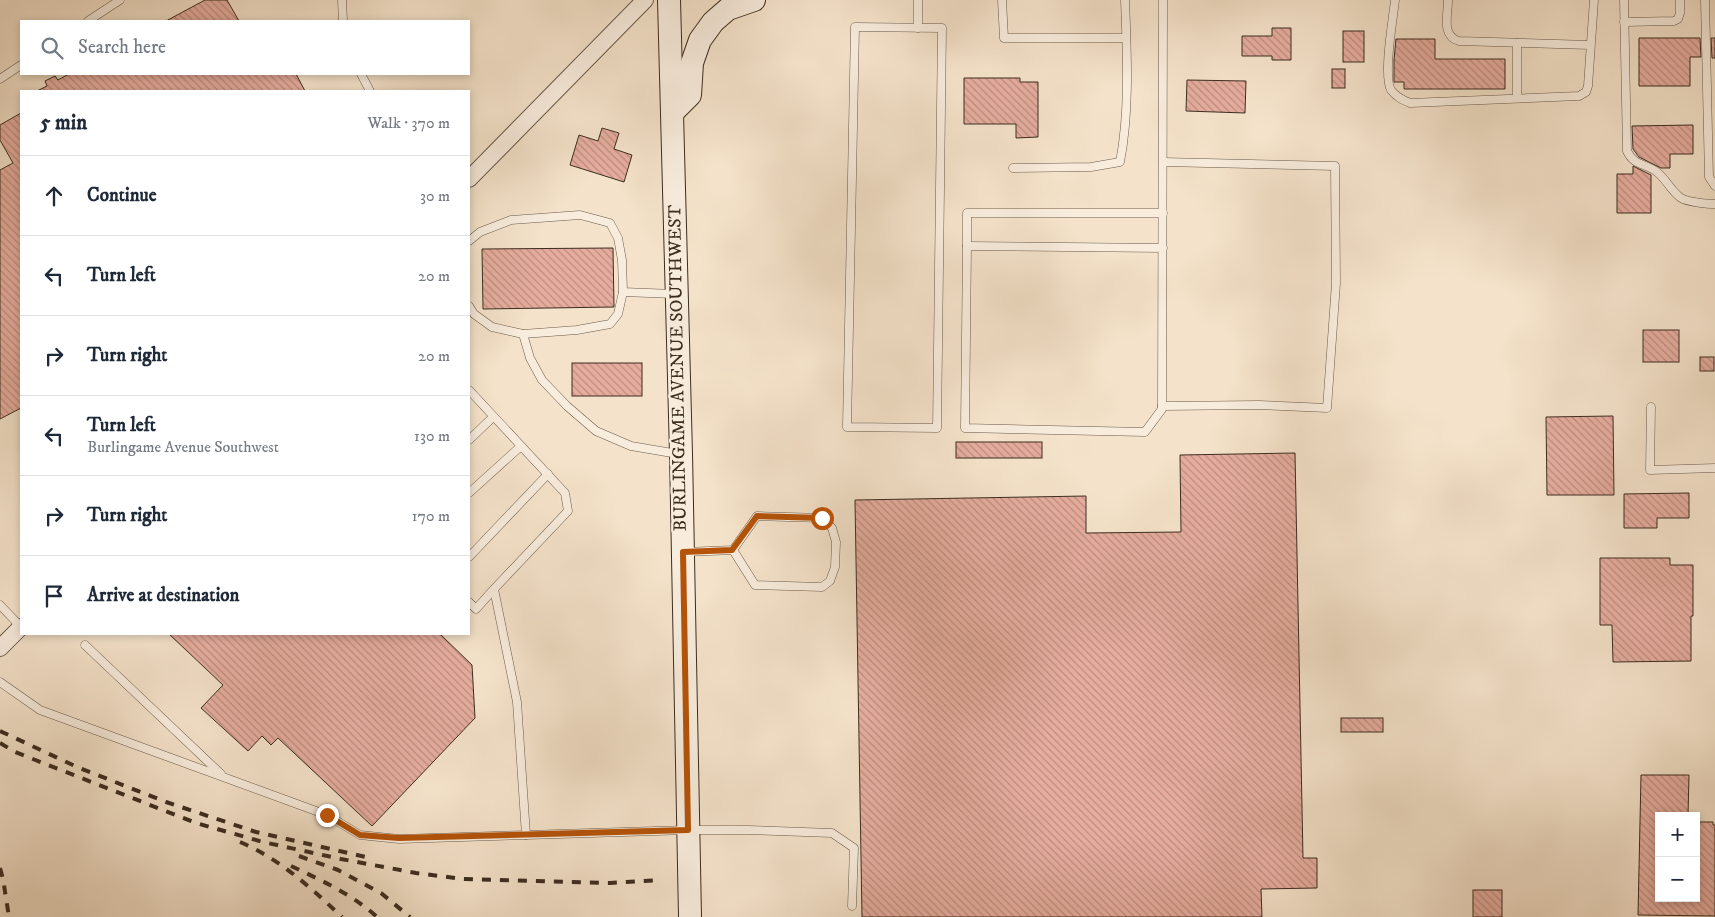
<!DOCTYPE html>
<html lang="en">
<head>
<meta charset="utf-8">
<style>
  body { margin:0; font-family:"IM FELL DW Pica",serif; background:#f6f6f7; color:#1f2937 }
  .controls { position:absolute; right:15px; bottom:15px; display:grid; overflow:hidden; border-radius:0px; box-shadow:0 2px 8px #0003 }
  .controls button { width:45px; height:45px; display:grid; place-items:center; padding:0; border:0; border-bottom:1px solid #e0e1e3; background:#fff; color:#1f2937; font:25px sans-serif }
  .stop { position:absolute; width:15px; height:15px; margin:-11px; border:4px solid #b45309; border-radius:50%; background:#fff }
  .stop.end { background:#b45309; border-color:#fff; box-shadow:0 1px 5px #0008 }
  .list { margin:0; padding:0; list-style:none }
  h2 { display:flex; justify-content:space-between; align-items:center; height:65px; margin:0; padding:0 20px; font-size:21px }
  h2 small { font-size:16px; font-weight:400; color:#747a83 }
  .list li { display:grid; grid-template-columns:32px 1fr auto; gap:15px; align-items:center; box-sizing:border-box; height:80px; padding:0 20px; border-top:1px solid #e0e1e3 }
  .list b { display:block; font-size:19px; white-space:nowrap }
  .list p { margin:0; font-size:16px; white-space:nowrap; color:#747a83 }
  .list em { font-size:16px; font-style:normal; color:#747a83 }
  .icon { flex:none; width:28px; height:28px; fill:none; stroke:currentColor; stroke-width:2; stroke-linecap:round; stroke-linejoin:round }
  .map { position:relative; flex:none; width:1715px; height:917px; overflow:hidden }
  .search { position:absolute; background:#fff; box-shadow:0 2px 8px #0003; left:20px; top:20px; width:450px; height:55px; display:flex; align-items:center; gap:12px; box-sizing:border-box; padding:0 18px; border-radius:0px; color:#747a83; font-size:19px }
  .panel { position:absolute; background:#fff; box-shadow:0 2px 8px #0003; left:20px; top:90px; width:450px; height:545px; border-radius:0px }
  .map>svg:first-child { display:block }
  .building { fill:url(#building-back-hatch); stroke:#3c2d1f }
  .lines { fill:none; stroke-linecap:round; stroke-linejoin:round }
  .lane-casing { stroke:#6a5a4a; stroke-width:9 }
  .street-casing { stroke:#6a5a4a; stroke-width:18 }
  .secondary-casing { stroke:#3c2d1f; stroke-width:24 }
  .lane { stroke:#f8ecdd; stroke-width:8 }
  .street { stroke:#f8ecdd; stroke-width:16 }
  .secondary { stroke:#f8ecdd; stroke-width:22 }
  .rail { stroke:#3c2d1f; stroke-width:4; stroke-dasharray:9 9; stroke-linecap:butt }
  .route { stroke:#b45309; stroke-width:6 }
  .labels { text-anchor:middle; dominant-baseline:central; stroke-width:4.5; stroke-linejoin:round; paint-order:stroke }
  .street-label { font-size:18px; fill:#3c2d1f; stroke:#f8ecdd }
</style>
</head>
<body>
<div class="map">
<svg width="1715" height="917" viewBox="0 0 1715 917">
  <defs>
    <pattern id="building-back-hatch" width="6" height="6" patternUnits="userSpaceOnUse" patternTransform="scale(1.25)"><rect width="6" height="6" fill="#e6ad9f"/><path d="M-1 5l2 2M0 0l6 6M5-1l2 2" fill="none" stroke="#bc8d81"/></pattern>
  </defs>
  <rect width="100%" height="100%" fill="#f4e2ca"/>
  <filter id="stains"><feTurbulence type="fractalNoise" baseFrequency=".004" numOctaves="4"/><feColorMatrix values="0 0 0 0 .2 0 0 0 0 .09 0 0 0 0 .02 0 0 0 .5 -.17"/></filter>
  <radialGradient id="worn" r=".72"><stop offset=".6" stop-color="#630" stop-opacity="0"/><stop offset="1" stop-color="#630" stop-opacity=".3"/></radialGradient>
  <g class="building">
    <path d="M205 0H227L239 21H166Z"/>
    <path d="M1272 28H1291V60H1272V56H1242V36H1272Z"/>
    <rect x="1343" y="31" width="21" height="31"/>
    <path d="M1639 38H1700L1701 57H1690V86H1639Z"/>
    <path d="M1711 38H1715V58H1712Z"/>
    <path d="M1396 39H1435V59H1505V89H1404V82H1394V60Z"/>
    <rect x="1332" y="69" width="13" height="19"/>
    <path d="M69 74H296L305 91H37L47 86 45 81 55 76 58 80Z"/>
    <path d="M964 78H1020V82H1038V137L1016 138V124H964Z"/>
    <path d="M1187 80 1246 81 1245 113 1186 111Z"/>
    <path d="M21 113V408L0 419V170L13 163 0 140V125Z"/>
    <path d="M1693 125V154H1670V168H1661L1639 157 1633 149 1632 126Z"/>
    <path d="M602 128 619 133 614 149 632 155 624 182 570 165 579 135 598 141Z"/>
    <path d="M1633 166 1651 175V213H1617V174H1633Z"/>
    <path d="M613 248 614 307 483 309 482 249Z"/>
    <rect x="1643" y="330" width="36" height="32"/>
    <rect x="1700" y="357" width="14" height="14"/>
    <rect x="572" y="363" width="70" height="33"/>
    <path d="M1613 416 1614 495H1547L1546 417Z"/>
    <rect x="956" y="442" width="86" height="16"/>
    <path d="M1295 453 1303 858H1317V888L1261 889 1262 917H862L855 500 1086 496V533L1181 532 1180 455Z"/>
    <path d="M1689 493V518H1657V528H1624V494Z"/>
    <path d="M1600 558H1670V565H1693V616H1691V661L1613 662 1612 625H1600Z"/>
    <path d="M169 634H440L472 665 475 718 372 826 278 738 271 745 262 736 248 751 201 708 223 685Z"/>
    <rect x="1341" y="718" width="42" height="14"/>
    <path d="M1641 775H1689L1688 816H1659V898H1696V822H1713V825H1715V916L1638 915Z"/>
    <rect x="1473" y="890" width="29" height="27"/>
  </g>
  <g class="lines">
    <defs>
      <g id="lane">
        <path d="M342 0 343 21"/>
        <path d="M1002 0 1004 38H1126"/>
        <path d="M1163 0V8L1162 409 1145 432 965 428 967 246 1163 248"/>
        <path d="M1395 0C1393 19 1383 75 1391 90 1396 97 1403 100 1410 103L1579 96 1586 92 1588 86 1594 0"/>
        <path d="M1448 0C1448 15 1441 36 1459 41L1590 45"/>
        <path d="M1624 0 1627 151C1634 166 1645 163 1657 172 1666 179 1671 191 1681 198 1687 202 1708 204 1715 204"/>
        <path d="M1705 0 1709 177 1715 186"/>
        <path d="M88 21 120 0"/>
        <path d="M1624 22 1674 21 1678 19 1680 13V0"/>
        <path d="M855 27 942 28 937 428 847 427Z"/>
        <path d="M918 28V0"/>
        <path d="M1517 43V98"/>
        <path d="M361 74 370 91"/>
        <path d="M0 79 21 65"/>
        <path d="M1013 168 1091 167 1120 162C1130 111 1127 52 1125 0"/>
        <path d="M469 241 480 232 511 220 580 215 610 223 618 238 622 260 623 292 674 294"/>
        <path d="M967 246V213H1163"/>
        <path d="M469 306 474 314 492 327 523 334 577 330 610 324 618 314 623 292"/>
        <path d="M523 334 530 358 542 380 567 406 596 431 631 446 678 454"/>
        <path d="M1162 406 1259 405 1327 408 1336 283 1335 166 1163 162"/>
        <path d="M1651 407 1650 470 1715 468"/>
        <path d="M469 440 493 417"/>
        <path d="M469 493 521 446"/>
        <path d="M685 552 733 550 755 585 822 587 830 581 835 567 836 542 832 528 822 518 757 516 733 550"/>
        <path d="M469 557 548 474"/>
        <path d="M469 602 476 609 494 589"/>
        <path d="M0 605 21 627"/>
        <path d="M85 645 221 774"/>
        <path d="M0 682 40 710 327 815 360 835 399 839 526 835 517 702 494 589 568 511 565 493 469 390"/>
        <path d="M526 835 688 830H748L832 833 854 848 852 906"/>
      </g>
      <g id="street">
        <path d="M469 179 645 0"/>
        <path d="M0 648 21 627"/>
      </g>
      <g id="secondary">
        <path d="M669 0 681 454 690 917"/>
        <path d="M672 113 690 95 692 63 700 40 713 22 728 9 754 0"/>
      </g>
    </defs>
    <use href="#lane" class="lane-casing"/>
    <use href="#street" class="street-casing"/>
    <use href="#secondary" class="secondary-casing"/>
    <use href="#lane" class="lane"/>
    <use href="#street" class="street"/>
    <use href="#secondary" class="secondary"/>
    <g class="rail">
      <path d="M0 731 77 767 166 802 256 832 366 857"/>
      <path d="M0 743 15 752 196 823 263 842 341 859 416 873 463 879 610 883 660 880"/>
      <path d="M240 842C280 859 311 888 342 917"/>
      <path d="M299 856 338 870 381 893 410 917"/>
      <path d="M291 866C321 880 353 895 377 917"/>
      <path d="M0 868 3 879 9 917"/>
    </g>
  </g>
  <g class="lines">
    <path class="route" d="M327 815 360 835 399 838 688 830 683 552 732 550 757 516 822 518"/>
  </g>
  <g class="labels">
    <g class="street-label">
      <text transform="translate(678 368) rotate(-91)">BURLINGAME AVENUE SOUTHWEST</text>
    </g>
  </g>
  <rect width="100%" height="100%" filter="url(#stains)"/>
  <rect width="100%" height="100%" fill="url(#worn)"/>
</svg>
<div class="controls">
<button>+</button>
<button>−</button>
</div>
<div class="stop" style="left:822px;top:518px"></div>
<div class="stop end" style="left:327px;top:815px"></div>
<div class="search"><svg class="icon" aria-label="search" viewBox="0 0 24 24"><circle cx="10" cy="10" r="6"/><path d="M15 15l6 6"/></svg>Search here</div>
<section class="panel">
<h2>5 min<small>Walk · 370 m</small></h2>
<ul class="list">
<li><svg class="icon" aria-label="ahead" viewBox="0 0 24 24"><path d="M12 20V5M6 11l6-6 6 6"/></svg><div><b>Continue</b></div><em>30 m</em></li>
<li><svg class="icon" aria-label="left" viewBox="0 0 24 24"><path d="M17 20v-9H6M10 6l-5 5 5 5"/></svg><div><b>Turn left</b></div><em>20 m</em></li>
<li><svg class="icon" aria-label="right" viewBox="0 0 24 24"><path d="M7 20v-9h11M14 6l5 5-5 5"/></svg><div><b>Turn right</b></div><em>20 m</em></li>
<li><svg class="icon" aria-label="left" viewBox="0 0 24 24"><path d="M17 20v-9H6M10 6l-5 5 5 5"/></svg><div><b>Turn left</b><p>Burlingame Avenue Southwest</p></div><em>130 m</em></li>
<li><svg class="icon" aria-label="right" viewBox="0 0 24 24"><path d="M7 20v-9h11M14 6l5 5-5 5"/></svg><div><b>Turn right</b></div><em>170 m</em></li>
<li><svg class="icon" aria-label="arrive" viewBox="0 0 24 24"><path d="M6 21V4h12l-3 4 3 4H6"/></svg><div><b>Arrive at destination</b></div></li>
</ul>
</section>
</div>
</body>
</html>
